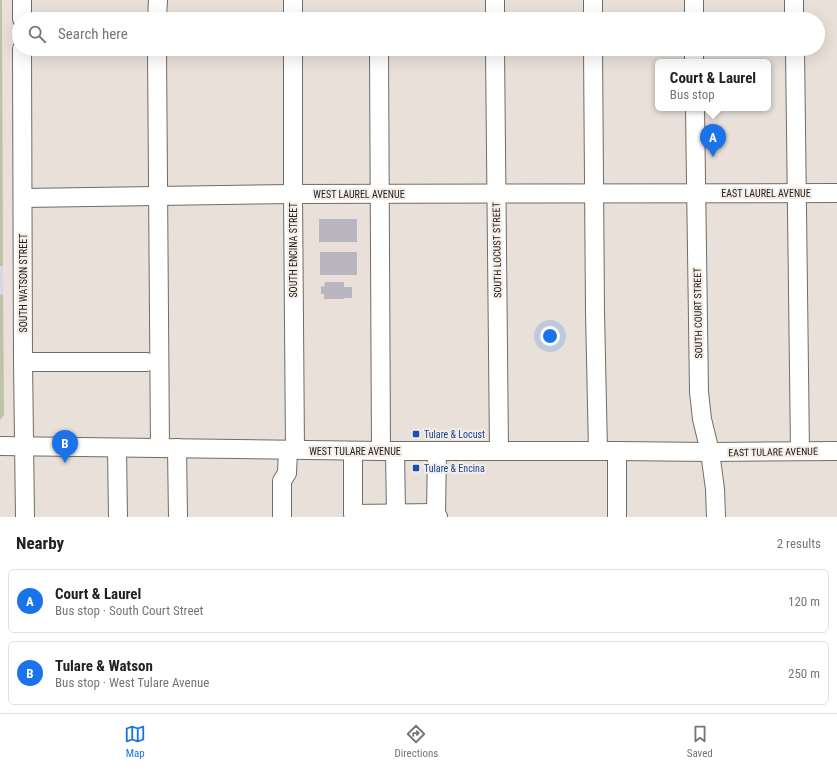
<!DOCTYPE html>
<html lang="en">
<head>
<meta charset="utf-8">
<style>
  body { margin:0; font-family:"Roboto Condensed",sans-serif; background:#f2f2f2; color:#222 }
  .you { position:absolute; left:550px; top:336px; width:14px; height:14px; margin:-10px; border:3px solid #fff; border-radius:50%; background:#1a73e8; box-shadow:0 0 0 6px #1a73e833 }
  .badge { display:grid; place-items:center; width:26px; height:26px; border-radius:50%; background:#1a73e8; color:#fff; font-size:13px; font-weight:700 }
  .pin { position:absolute; translate:-50% -33px; filter:drop-shadow(0 1px 2px #0008) }
  .pin::after { content:''; position:absolute; top:21px; width:14px; height:12px; background:inherit; clip-path:polygon(0 0,100% 0,50% 100%) }
  .popup { position:absolute; left:655px; top:59px; width:116px; height:52px; box-sizing:border-box; display:grid; place-content:center; border-radius:6px; background:#fff; filter:drop-shadow(0 1px 3px #0005); font-size:13px; white-space:nowrap; color:#767676 }
  .popup b { font-size:15px; color:#222 }
  .popup::after { content:''; position:absolute; left:50%; top:100%; margin-left:-8px; border:8px solid transparent; border-top-color:#fff }
  .list { margin:0; padding:0; list-style:none }
  h2 { display:flex; justify-content:space-between; align-items:center; height:52px; margin:0; padding:0 16px; font-size:17px }
  h2 small { font-size:13px; font-weight:400; color:#767676 }
  .list li { display:grid; grid-template-columns:26px 1fr auto; gap:12px; align-items:center; box-sizing:border-box; height:64px; margin:0 8px 8px; padding:0 8px; border:1px solid #e0e0e0; border-radius:6px }
  .list b { display:block; font-size:15px; white-space:nowrap }
  .list p { margin:0; font-size:13px; white-space:nowrap; color:#767676 }
  .list em { font-size:13px; font-style:normal; color:#767676 }
  .icon { flex:none; width:22px; height:22px; fill:none; stroke:currentColor; stroke-width:2; stroke-linecap:round; stroke-linejoin:round }
  .map { position:relative; flex:none; width:837px; height:517px; overflow:hidden }
  .search { position:absolute; background:#fff; box-shadow:0 4px 16px #0002; left:12px; right:12px; top:12px; height:44px; display:flex; align-items:center; gap:10px; box-sizing:border-box; padding:0 14px; border-radius:22px; color:#767676; font-size:15px }
  .sheet { height:196px; background:#fff }
  nav { display:flex; justify-content:space-around; align-items:center; box-sizing:border-box; height:56px; border-top:1px solid #e0e0e0; background:#fff; font-size:11px; color:#767676 }
  nav a { display:grid; justify-items:center; gap:2px }
  nav .on { color:#1a73e8 }
  .map>svg:first-child { display:block }
  .education { fill:#ddd3e8 }
  .green { fill:#bdc4a6 }
  .building { fill:#b9b6bf }
  .lines { fill:none; stroke-linecap:round; stroke-linejoin:round }
  .minor-casing { stroke:#726c66; stroke-width:20 }
  .minor { stroke:#fff; stroke-width:18 }
  .transit-dot { fill:#1a4fb4; stroke:#f5ede7; stroke-width:1.5 }
  .labels { text-anchor:middle; dominant-baseline:central; stroke-width:4; stroke-linejoin:round; paint-order:stroke }
  .street-label { font-size:10px; fill:#23201d; stroke:#f5ede7 }
  .transit-label { font-size:10px; fill:#164399; stroke:#f5ede7; text-anchor:start }
</style>
</head>
<body>
<div class="map">
<svg width="837" height="517" viewBox="0 0 837 517">
  <rect width="100%" height="100%" fill="#e8e0d9"/>
  <path class="education" d="M0 0H1L4 415 0 420Z"/>
  <g class="green">
    <path d="M0 0H2L3 266H0Z"/>
    <path d="M3 294 4 415 0 420V295Z"/>
  </g>
  <g class="building">
    <rect x="319" y="219" width="38" height="23"/>
    <rect x="320" y="252" width="37" height="23"/>
    <path d="M325 282H344V287H352V298H344V299H324V294H321V286L324 287Z"/>
  </g>
  <g class="lines">
    <defs>
      <g id="minor">
        <path d="M22 0V19"/>
        <path d="M293 0V19"/>
        <path d="M495 0V19"/>
        <path d="M593 0V19"/>
        <path d="M694 0V19"/>
        <path d="M794 0V19"/>
        <path d="M157 19 158 0"/>
        <path d="M22 49 23 362 25 517"/>
        <path d="M157 49 160 448"/>
        <path d="M293 49V194L295 450"/>
        <path d="M379 49 381 451"/>
        <path d="M495 49 499 451"/>
        <path d="M593 49 595 312 598 451"/>
        <path d="M694 49V62"/>
        <path d="M795 49 800 451"/>
        <path d="M695 108 699 392 702 419 710 452 715 489 716 517"/>
        <path d="M23 198 293 194 837 193"/>
        <path d="M23 362H147"/>
        <path d="M0 446 381 451H617L710 452 837 451"/>
        <path d="M117 448 118 517"/>
        <path d="M177 448 178 517"/>
        <path d="M353 451V514L436 513"/>
        <path d="M395 451 396 513"/>
        <path d="M437 451 436 513 438 517"/>
        <path d="M617 451V517"/>
        <path d="M282 517V481L287 473 288 450"/>
      </g>
    </defs>
    <use href="#minor" class="minor-casing"/>
    <use href="#minor" class="minor"/>
  </g>
  <g class="transit-dot">
    <rect x="412" y="430" width="8" height="8" rx="2"/>
    <rect x="412" y="464" width="8" height="8" rx="2"/>
  </g>
  <g class="labels">
    <g class="street-label">
      <text x="766" y="193">EAST LAUREL AVENUE</text>
      <text x="359" y="194">WEST LAUREL AVENUE</text>
      <text transform="translate(293 250) rotate(-90)">SOUTH ENCINA STREET</text>
      <text transform="translate(497 250) rotate(-91)">SOUTH LOCUST STREET</text>
      <text transform="translate(23 283) rotate(-90)">SOUTH WATSON STREET</text>
      <text transform="translate(698 313) rotate(-91)">SOUTH COURT STREET</text>
      <text x="355" y="451">WEST TULARE AVENUE</text>
      <text transform="translate(773 452) rotate(-1)">EAST TULARE AVENUE</text>
    </g>
    <g class="transit-label">
      <text x="424" y="434">Tulare &amp; Locust</text>
      <text x="424" y="468">Tulare &amp; Encina</text>
    </g>
  </g>
</svg>
<div class="you"></div>
<div class="pin badge" style="left:713px;top:157px">A</div>
<div class="popup"><b>Court &amp; Laurel</b>Bus stop</div>
<div class="pin badge" style="left:65px;top:463px">B</div>
<div class="search"><svg class="icon" aria-label="search" viewBox="0 0 24 24"><circle cx="10" cy="10" r="6"/><path d="M15 15l6 6"/></svg>Search here</div>
</div>
<section class="sheet">
<h2>Nearby<small>2 results</small></h2>
<ul class="list">
<li><span class="badge">A</span><div><b>Court &amp; Laurel</b><p>Bus stop · South Court Street</p></div><em>120 m</em></li>
<li><span class="badge">B</span><div><b>Tulare &amp; Watson</b><p>Bus stop · West Tulare Avenue</p></div><em>250 m</em></li>
</ul>
</section>
<nav>
<a class="on"><svg class="icon" aria-label="map" viewBox="0 0 24 24"><path d="M3 6l6-2 6 2 6-2v14l-6 2-6-2-6 2zM9 4v14M15 6v14"/></svg>Map</a>
<a><svg class="icon" aria-label="directions" viewBox="0 0 24 24"><path d="M12 3l9 9-9 9-9-9zM9 14v-3h6M13 9l2 2-2 2"/></svg>Directions</a>
<a><svg class="icon" aria-label="saved" viewBox="0 0 24 24"><path d="M7 4h10v16l-5-4-5 4z"/></svg>Saved</a>
</nav>
</body>
</html>
